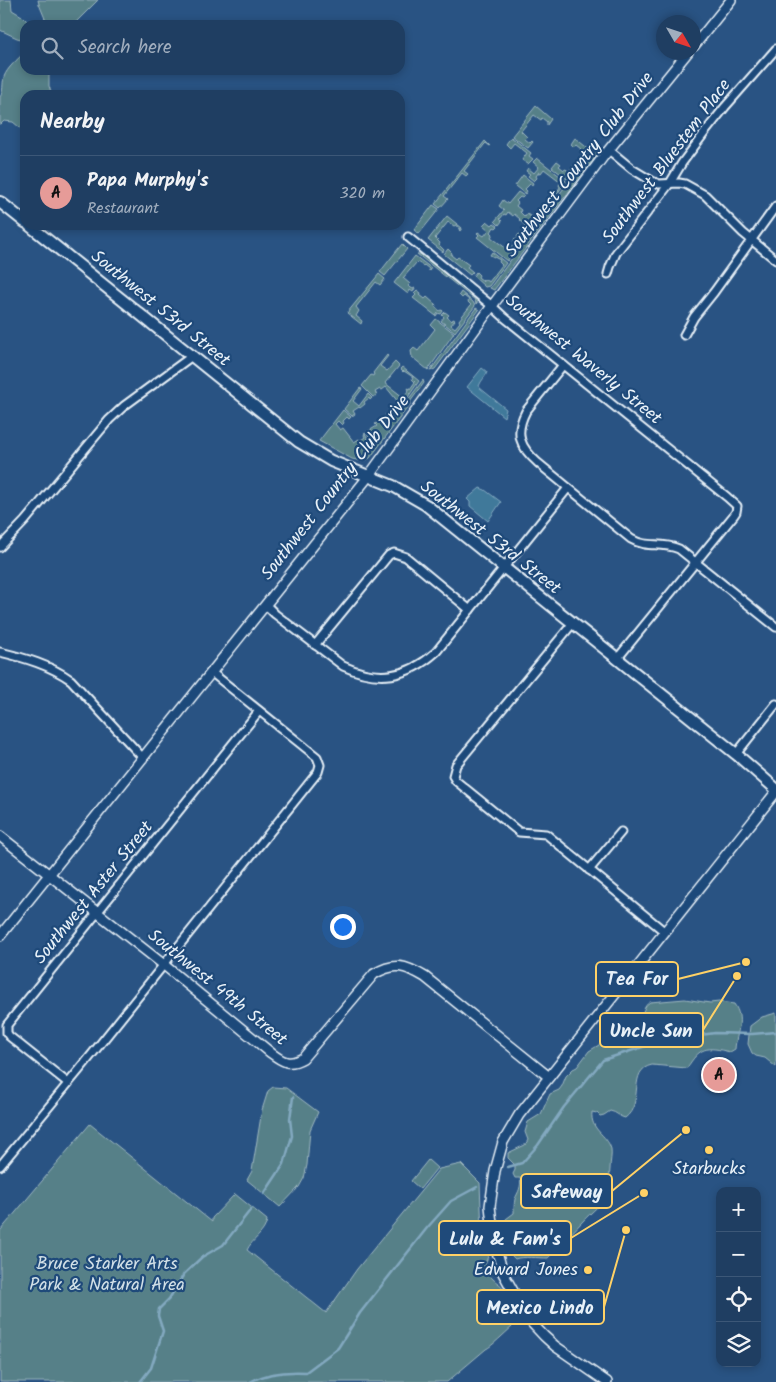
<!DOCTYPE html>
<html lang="en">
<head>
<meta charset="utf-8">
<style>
  body { margin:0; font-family:Kalam,sans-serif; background:#274568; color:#f1f3f6 }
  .controls { position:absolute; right:15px; bottom:15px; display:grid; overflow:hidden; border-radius:10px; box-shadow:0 2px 8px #0003 }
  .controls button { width:45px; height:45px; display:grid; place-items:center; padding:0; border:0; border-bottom:1px solid #3c5777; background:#1f3e62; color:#f1f3f6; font:25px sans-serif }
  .compass { position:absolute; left:656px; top:15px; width:45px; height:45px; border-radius:50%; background:#1f3e62; box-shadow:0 2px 8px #0003; rotate:129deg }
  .you { position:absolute; left:342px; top:926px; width:18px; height:18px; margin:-12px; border:4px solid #fff; border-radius:50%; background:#1a73e8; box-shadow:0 0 0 8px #1a73e833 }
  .badge { display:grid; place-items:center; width:32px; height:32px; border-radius:50%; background:#e69b98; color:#111; font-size:16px; font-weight:700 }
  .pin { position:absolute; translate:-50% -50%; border:2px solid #fff; box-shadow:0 1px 5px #0006 }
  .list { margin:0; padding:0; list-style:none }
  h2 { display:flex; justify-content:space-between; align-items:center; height:65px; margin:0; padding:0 20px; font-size:21px }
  h2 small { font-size:16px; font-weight:400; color:#a1aebe }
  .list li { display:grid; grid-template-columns:32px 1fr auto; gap:15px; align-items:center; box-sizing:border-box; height:75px; padding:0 20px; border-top:1px solid #3c5777 }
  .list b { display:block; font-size:19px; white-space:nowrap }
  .list p { margin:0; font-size:16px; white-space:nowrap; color:#a1aebe }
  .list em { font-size:16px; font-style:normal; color:#a1aebe }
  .icon { flex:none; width:28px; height:28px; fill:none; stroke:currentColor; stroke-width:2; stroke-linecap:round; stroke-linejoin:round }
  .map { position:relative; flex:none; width:776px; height:1382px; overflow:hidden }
  .search { position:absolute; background:#1f3e62; box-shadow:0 2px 8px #0003; left:20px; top:20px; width:385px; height:55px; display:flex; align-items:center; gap:12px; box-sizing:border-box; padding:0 18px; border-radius:15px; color:#a1aebe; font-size:19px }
  .panel { position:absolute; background:#1f3e62; box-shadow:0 2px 8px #0003; left:20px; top:90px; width:385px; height:140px; border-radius:15px }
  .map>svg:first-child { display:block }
  .green { fill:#568088; stroke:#9fb8c0 }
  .water { fill:#40799a; stroke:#83a9c0 }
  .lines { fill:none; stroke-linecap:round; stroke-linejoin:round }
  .stream { stroke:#83a9c0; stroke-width:2.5 }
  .minor-casing { stroke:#e8f1f8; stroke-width:11 }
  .tertiary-casing { stroke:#e8f1f8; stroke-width:12 }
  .secondary-casing { stroke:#e8f1f8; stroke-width:14 }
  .minor { stroke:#1f4a7a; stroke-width:7 }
  .tertiary { stroke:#1f4a7a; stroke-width:9 }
  .secondary { stroke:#1f4a7a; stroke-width:10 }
  .poi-dot { fill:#ffd166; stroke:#1f4a7a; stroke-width:2 }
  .labels { text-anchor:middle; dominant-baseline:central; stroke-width:4.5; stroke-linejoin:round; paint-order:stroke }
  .street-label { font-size:18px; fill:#e8f1f8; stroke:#1f4a7a }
  .poi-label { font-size:18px; fill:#e8f1f8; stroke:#1f4a7a }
  .park-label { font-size:18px; fill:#d2e0e7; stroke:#1f4a7a }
  .leader { fill:none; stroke:#ffd166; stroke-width:2 }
  .callout-dot { fill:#ffd166; stroke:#1f4a7a; stroke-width:2 }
  .callout { fill:#1f4a7a; stroke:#ffd166; stroke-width:2 }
  .callout-label { font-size:19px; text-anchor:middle; font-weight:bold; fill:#e8f1f8 }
</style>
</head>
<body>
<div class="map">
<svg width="776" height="1382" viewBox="0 0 776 1382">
  <rect width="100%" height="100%" fill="#295383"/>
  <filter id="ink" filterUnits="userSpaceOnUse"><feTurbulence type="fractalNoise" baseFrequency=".02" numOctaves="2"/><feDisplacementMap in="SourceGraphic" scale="10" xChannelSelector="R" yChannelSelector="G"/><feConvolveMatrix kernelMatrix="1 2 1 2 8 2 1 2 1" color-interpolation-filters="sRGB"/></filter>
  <g filter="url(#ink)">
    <g class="green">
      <path d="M0 0H11L12 10 22 16 29 23V25H25V40L17 38 0 30Z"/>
      <path d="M38 0H98L73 25H44L46 21 39 4Z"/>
      <path d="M25 52V70H49V86L52 95H25V132L13 122 4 121 0 125V97C4 91 2 84 4 77 7 68 18 59 25 52Z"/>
      <path d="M536 106 551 119 547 125V122L542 118 541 120 534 115 521 131 527 137 525 139 530 143 532 141 533 142 528 148 512 136Z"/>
      <path d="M511 137 531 153 529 156 533 159 528 164 522 160 527 153 514 143 510 148 506 144Z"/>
      <path d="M575 138 590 150 567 179 552 167 557 161 561 164 559 166 564 170 566 169 569 172 583 155 580 151 581 149 576 145 574 147 571 144Z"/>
      <path d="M485 141 490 146 486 143 484 145 464 171 468 174 466 176 462 173 444 196 448 199 440 208 435 204Z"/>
      <path d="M595 146H597L599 152 494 290 490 288Z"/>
      <path d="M537 158 566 181 555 197 552 194 555 191 557 192 560 187 559 185 561 182 544 169 541 173 539 172 536 176 537 178 534 181 528 176 530 174 526 171 528 168 534 173 539 167 533 162Z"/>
      <path d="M523 175 533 183 532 185 530 184 525 189 527 191 525 194 515 186Z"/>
      <path d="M518 192 524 196 522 198 520 197 516 201 518 203 516 206 521 210 520 212 525 217 527 214 534 219 536 216 538 218 542 213 540 211 541 209 544 211 522 241 517 237 519 234 521 235 525 230 523 229 525 225 519 220 520 219 514 214 513 216 508 212 506 215 504 214 500 219 502 221 499 225 495 221 504 210 499 206 503 200 508 204Z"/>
      <path d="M433 205 439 209 419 234 414 230Z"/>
      <path d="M447 216 462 228 460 231 459 230 460 228 456 225 454 226 448 222 435 238 440 243 439 245 444 250 443 252 428 240Z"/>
      <path d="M487 221 492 225 494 223 498 226 496 228 494 227 491 232 493 234 491 237 507 249 510 246 512 247 515 243 514 241 515 239 521 243 507 261 477 237 479 235 477 233 478 232 484 236 489 230 483 225Z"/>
      <path d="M402 244 407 249 385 276 380 272Z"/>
      <path d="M448 249 452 253 451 255 456 259 458 257 469 265 467 267 473 272 470 275 444 254Z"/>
      <path d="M492 252 506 263 489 286 485 287 473 276 476 272 479 275 478 277 483 281 485 280 489 282 502 265 499 262 500 260 490 255Z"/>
      <path d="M417 254H420L479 300 476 304 475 300Z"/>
      <path d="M415 256 431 268 429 271V269L424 265 423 266 417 262 403 278 410 284 408 286 413 289 415 288 413 292 410 290 408 294 394 283Z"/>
      <path d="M379 274 385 279 380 285 376 282 356 307 359 311 356 316 362 321 361 324 347 313Z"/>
      <path d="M417 290 421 293 420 295 425 299 427 297 436 305 435 307 440 311 442 310 443 311 441 314 438 313 436 316 413 298 416 295 414 293Z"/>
      <path d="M461 292 473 302 475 306 455 332 441 321 444 317 442 315 445 312 449 315 447 317 452 321 453 319 455 320 451 325 455 328 460 322 459 320 471 305 468 302 469 300 464 296 462 298 459 295Z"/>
      <path d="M476 308 479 310 435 369 430 371Z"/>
      <path d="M436 319 454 333 428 370 412 357 411 351 414 348 418 351 435 329 431 325Z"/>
      <path d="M387 355 388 356 380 366 387 371 395 362 399 366 385 383 403 397 409 390 408 388 410 389 415 382 412 379 413 377 404 371 403 372 400 369 402 367 419 381 406 400H408L423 380 424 383 410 402 411 403 370 458 362 461 352 459 319 441 343 410 351 417 349 419 347 417 343 421 344 423 342 425 338 421 335 424 340 430 343 428 354 442 359 439 360 441 365 437 364 435 365 433 368 439H370L367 432 377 426 375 424 386 418 385 415 386 414 392 418 393 417 388 413 392 410 393 411 398 408 397 406 399 403 386 387 382 390 380 389 375 392 377 395 373 397 362 386 371 375 373 376 374 374 373 373Z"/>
      <path d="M360 388 362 389 353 401 359 406 368 394 372 398 370 400 369 398 364 402 365 404 360 408 359 407 353 411 355 414 352 416 344 409Z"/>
      <path d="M685 999 710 1003 719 1002 734 1004C745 1019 736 1033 735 1049L730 1052C706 1046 700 1047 687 1068L652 1065C627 1070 645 1103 625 1118 619 1117 617 1112 610 1111L604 1115 600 1116 597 1113 592 1112C590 1131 607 1134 611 1149 612 1155 610 1162 610 1169 609 1177 611 1184 608 1192 603 1204 591 1212 583 1221 571 1233 560 1246 548 1258 539 1258 522 1256 515 1259L512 1256 511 1251 515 1247V1243L508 1237 511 1229 505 1223 506 1219 514 1213C514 1208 514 1204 515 1199 518 1192 522 1187 520 1178H515L513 1174 515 1170V1165L508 1158V1153L525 1145 528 1140 525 1132 528 1122 541 1114 550 1094 559 1090 562 1086 566 1076 573 1069 577 1067 589 1051 609 1039 614 1040 618 1047C620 1039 620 1031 628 1025 631 1022 636 1022 639 1019 644 1013 643 1006 650 1002Z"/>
      <path d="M776 1013V1067L765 1058 756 1056 752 1053 748 1044 750 1026 762 1017Z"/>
      <path d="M273 1087 286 1088 318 1112 310 1130 307 1165 304 1178 299 1187 280 1207 247 1180 252 1171 262 1110 268 1091Z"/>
      <path d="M90 1124 212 1222V1218L235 1194 267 1220C265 1234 252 1239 247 1250L326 1313 357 1269 439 1169 461 1164 480 1183 482 1235C492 1244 489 1254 485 1265 487 1270 489 1276 493 1279 500 1286 506 1285 501 1296L504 1303V1311L512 1327C505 1333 491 1347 486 1349L447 1382H0V1231Z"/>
      <path d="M428 1160 437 1168 420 1189 411 1181Z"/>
    </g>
    <g class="water">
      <path d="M482 368 487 372C486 377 481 380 479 386L480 388 506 409 504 417 467 387Z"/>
      <path d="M480 488 485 490 501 502 488 521 470 506V502L467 499Z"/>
    </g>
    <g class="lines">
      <g class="stream">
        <path d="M508 1167 522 1163 538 1145 564 1107 603 1060 664 1040 715 1033 752 1034 776 1032"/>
        <path d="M264 1194 284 1164 292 1136 290 1119 293 1097"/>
        <path d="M140 1382 151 1368 163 1331 158 1316 159 1309 169 1299 184 1274 202 1257 223 1245 252 1208"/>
        <path d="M250 1382C268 1372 287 1371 306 1372L338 1348 360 1313 427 1228 451 1201 477 1187"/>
      </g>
      <defs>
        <g id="minor">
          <path d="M609 150 632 169 652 181 659 184 679 183 685 184 705 195 743 233 776 260"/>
          <path d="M408 237 492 306 505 318 727 497 737 506 736 512 734 515 617 659"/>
          <path d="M608 274 610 267 616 253 670 183 682 163 706 131 725 107 776 49"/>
          <path d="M684 335 694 317 714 292 776 206"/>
          <path d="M563 365 526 411C514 434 520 447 538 463L631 539C648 549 660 541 679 549L776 627"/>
          <path d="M0 547 25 521 109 420 124 406 192 356"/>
          <path d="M266 605 275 614 343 666C378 682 407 678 436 652L568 488"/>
          <path d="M573 623 456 765 453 776 456 781 519 832 546 834 665 932"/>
          <path d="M315 645 389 555 394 553 406 557 470 610"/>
          <path d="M0 652C25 658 50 665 71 680L143 758"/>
          <path d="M736 754 776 704"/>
          <path d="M589 870 621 832"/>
          <path d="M68 1083 9 1036 7 1033V1025L259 711"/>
          <path d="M0 1166 85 1063 318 772 320 765 317 757 211 672"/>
        </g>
        <g id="tertiary">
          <path d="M694 46 731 0"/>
          <path d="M0 836 164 965 271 1053C283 1062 289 1066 303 1058L374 974C394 962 405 965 425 977L549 1077"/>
          <path d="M0 936 368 477 492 306 603 157 688 52"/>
          <path d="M607 1382 555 1346 544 1336 529 1320 503 1273 494 1241 490 1206 495 1171 503 1142 519 1115 776 792"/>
        </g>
        <g id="secondary">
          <path d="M0 202 25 222"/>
          <path d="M29 225 299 442 331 461 393 486 426 505 736 754 776 789"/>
        </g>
      </defs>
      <use href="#minor" class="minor-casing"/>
      <use href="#tertiary" class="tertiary-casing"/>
      <use href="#secondary" class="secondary-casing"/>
      <use href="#minor" class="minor"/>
      <use href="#tertiary" class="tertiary"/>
      <use href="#secondary" class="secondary"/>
    </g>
  </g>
  <g class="poi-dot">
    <circle cx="709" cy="1150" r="5"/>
    <circle cx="588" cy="1270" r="5"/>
  </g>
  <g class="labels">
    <g class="street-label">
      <text transform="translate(667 162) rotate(-53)">Southwest Bluestem Place</text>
      <text transform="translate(580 165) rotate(-52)">Southwest Country Club Drive</text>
      <text transform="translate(160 309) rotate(39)">Southwest 53rd Street</text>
      <text transform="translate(583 360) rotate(39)">Southwest Waverly Street</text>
      <text transform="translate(336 488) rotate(-52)">Southwest Country Club Drive</text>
      <text transform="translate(490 538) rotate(38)">Southwest 53rd Street</text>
      <text transform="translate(94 893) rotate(-51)">Southwest Aster Street</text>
      <text transform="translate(217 988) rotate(39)">Southwest 49th Street</text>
    </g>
    <g class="poi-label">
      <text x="709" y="1169">Starbucks</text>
      <text x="578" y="1270" text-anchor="end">Edward Jones</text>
    </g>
    <g class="park-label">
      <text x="107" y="1264">Bruce Starker Arts<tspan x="107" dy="21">Park &amp; Natural Area</tspan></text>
    </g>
  </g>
  <path class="leader" d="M746 962L678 979M737 976L703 1030M686 1130L612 1191M644 1193L571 1238M626 1230L604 1307"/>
  <g class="callout-dot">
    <circle cx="746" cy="962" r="5"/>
    <circle cx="737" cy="976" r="5"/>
    <circle cx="686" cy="1130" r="5"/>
    <circle cx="644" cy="1193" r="5"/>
    <circle cx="626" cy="1230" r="5"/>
  </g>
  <g class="callout">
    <rect x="596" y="962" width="82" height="34" rx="5"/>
    <rect x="600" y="1013" width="103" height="34" rx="5"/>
    <rect x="521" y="1174" width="91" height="34" rx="5"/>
    <rect x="439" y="1221" width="132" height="34" rx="5"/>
    <rect x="477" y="1290" width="127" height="34" rx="5"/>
  </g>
  <g class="callout-label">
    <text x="637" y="985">Tea For</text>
    <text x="651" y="1037">Uncle Sun</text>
    <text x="567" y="1198">Safeway</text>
    <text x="505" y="1245">Lulu &amp; Fam's</text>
    <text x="540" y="1314">Mexico Lindo</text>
  </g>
</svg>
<div class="controls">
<button>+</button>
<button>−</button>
<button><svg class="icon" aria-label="locate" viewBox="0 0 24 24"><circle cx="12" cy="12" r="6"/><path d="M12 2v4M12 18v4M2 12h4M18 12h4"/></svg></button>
<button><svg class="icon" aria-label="layers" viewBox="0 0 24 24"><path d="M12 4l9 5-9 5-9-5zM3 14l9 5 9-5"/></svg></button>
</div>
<svg class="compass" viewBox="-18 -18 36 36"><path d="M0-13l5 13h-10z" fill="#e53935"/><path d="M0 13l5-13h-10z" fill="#a1aebe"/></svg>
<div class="you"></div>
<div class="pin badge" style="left:719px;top:1075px">A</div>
<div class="search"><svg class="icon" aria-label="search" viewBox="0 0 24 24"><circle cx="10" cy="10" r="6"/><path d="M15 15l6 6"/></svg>Search here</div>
<section class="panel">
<h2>Nearby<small></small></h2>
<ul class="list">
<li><span class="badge">A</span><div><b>Papa Murphy's</b><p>Restaurant</p></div><em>320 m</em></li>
</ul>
</section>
</div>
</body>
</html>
